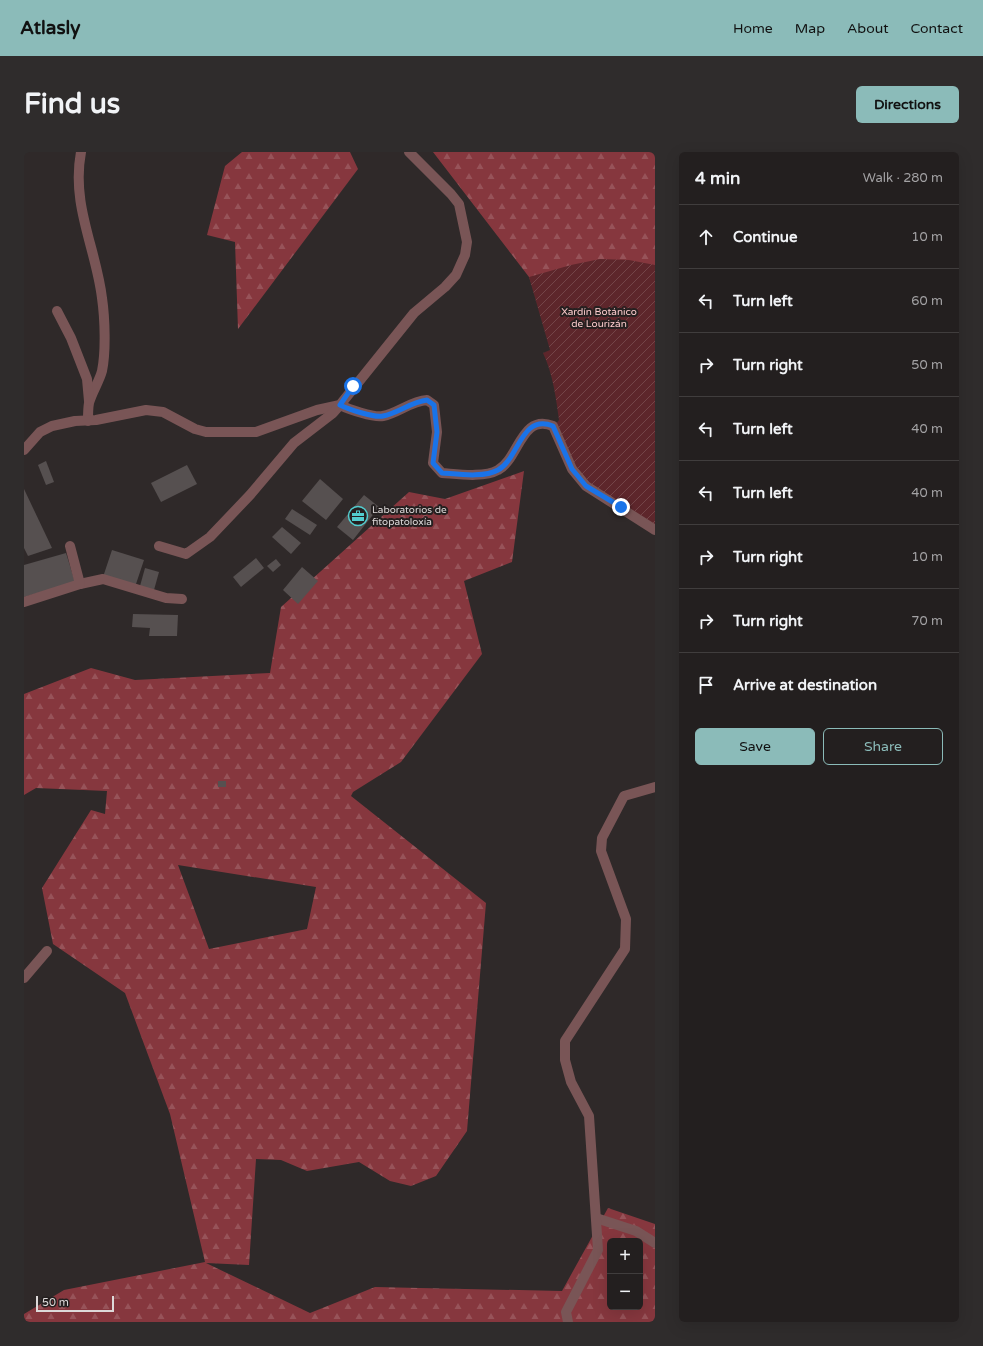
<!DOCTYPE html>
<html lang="en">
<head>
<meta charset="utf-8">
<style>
  body { margin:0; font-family:"Varela Round",sans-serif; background:#2f2c2c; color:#f1f3f6 }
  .controls { position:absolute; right:12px; bottom:12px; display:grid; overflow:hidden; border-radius:6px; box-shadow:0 4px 16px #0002 }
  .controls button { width:36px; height:36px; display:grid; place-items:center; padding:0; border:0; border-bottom:1px solid #403d3d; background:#231f1f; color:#f1f3f6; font:20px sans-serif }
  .scale { position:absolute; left:12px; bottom:10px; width:78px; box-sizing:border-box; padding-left:4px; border:2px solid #ddd9d9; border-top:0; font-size:11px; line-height:14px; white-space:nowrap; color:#ddd9d9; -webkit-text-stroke:3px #252020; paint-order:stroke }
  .stop { position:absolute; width:12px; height:12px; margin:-9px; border:3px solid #1a73e8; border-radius:50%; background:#fff }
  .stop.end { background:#1a73e8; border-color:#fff; box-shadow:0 1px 4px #0008 }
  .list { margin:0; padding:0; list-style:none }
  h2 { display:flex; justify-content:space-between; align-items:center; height:52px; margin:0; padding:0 16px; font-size:17px }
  h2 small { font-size:13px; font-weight:400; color:#a3a2a4 }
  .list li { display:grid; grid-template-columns:26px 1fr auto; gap:12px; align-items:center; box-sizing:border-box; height:64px; padding:0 16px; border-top:1px solid #403d3d }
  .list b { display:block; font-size:15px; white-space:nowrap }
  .list em { font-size:13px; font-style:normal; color:#a3a2a4 }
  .actions { display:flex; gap:8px; padding:12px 16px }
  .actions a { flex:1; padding:9px 0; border:1px solid #8bbbb9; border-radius:6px; text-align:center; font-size:14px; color:#8bbbb9 }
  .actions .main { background:#8bbbb9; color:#111 }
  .icon { flex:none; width:22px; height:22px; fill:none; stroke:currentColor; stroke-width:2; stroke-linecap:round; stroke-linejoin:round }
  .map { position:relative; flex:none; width:631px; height:1170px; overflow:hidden; border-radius:6px }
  header { display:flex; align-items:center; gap:24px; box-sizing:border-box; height:56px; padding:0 20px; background:#8bbbb9; color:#111 }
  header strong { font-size:19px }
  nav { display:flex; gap:22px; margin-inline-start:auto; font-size:14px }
  .intro { display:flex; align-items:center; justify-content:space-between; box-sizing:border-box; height:96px; padding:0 24px }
  h1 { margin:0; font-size:28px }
  .button { padding:10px 18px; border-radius:6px; background:#8bbbb9; color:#111; font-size:14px; font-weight:700 }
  main { display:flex; gap:24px; padding:0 24px }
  aside { flex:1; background:#231f1f; border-radius:6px; box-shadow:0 4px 16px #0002 }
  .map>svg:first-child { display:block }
  .forest { fill:url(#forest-firs); fill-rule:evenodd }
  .garden { fill:url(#garden-furrows) }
  .building { fill:#565050 }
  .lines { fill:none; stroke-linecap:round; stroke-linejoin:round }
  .minor { stroke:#795556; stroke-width:10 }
  .route { stroke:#1a73e8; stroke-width:5 }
  .labels { text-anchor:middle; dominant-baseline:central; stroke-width:4; stroke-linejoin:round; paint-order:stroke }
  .park-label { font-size:10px; fill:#fccbcc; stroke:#252020 }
  .poi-label { font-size:10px; fill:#ddd9d9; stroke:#252020; text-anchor:start }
</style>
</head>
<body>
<header>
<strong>Atlasly</strong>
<nav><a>Home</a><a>Map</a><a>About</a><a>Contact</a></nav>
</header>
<div class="intro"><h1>Find us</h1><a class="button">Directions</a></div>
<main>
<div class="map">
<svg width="631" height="1170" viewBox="0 0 631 1170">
  <defs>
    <pattern id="forest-firs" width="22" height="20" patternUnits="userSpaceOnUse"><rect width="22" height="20" fill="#86373e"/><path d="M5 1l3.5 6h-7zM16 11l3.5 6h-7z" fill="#975359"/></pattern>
    <pattern id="garden-furrows" width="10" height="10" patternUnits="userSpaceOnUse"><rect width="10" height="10" fill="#5d262b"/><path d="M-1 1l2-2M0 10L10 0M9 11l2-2" fill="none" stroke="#744549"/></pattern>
  </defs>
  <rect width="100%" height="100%" fill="#2f2929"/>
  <g class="forest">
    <path d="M218 0H326L334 17 214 177 211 90 183 83 201 14Z"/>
    <path d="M409 0H631V210L527 187 505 125Z"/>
    <path d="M500 319 488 410 440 429 458 502 377 610 329 640 327 644 462 751 443 979 412 1024 387 1034 366 1029 335 1010 283 1019 257 1008 232 1007 225 1113 182 1111 286 1161 351 1135 538 1139 584 1056 631 1072V1170H0V1162L40 1138 181 1110 146 962 101 841 29 792 18 736 67 658 81 662 83 639 12 636 0 643V542L67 516 111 528 246 521 257 455 385 340 421 347ZM154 713 292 735 283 777 185 797ZM586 1089H616V1155H586Z"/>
  </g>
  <path class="garden" d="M576 107 605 108 631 113V376L562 330 548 315 532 272 535 268C532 246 529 222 519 201L526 198 505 125 547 113Z"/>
  <g class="building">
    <path d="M22 309 30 330 22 333 14 313Z"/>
    <path d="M163 313 173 332 137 350 127 331Z"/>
    <path d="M296 327 319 347 302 368 278 349Z"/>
    <path d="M0 337 28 396 4 404 0 396Z"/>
    <path d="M340 343 355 355 329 388 313 375Z"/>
    <path d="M268 357 293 373 286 383 261 367Z"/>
    <path d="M258 375 277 391 267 402 248 385Z"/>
    <path d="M88 398 120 408 111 435 79 425Z"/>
    <path d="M42 401 51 430 0 445V413Z"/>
    <path d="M232 406 240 416 217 435 209 425Z"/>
    <path d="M252 407 257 413 249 420 243 414Z"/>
    <path d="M278 415 294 429 274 452 259 438Z"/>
    <path d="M121 416 135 420 130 438 116 434Z"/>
    <path d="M109 462 154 463 153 484H125L126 476 108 475Z"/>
    <rect x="194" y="629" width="8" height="6"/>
  </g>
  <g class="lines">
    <g class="minor">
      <path d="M57 0C47 53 72 96 78 146 81 167 82 200 78 219 75 230 68 240 65 251 64 256 64 263 64 269"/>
      <path d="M33 159 47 186 63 227 65 249"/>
      <path d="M0 298 16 280 28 274 51 269 72 268 122 258 139 260 171 277 182 280H232L293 258 316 253 390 161 421 135 432 123 441 103 443 90 435 52 427 42 385 0"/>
      <path d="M135 394 162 402 186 385 226 343 270 291 309 261 316 253C324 257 350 266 359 264 374 261 387 249 403 248L410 253 413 280 409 311 418 321C433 322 460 326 474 318 495 307 497 261 529 274L548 317 562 334 631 378"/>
      <path d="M56 432 79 427 142 446 158 447"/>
      <path d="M0 450 56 432 46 394"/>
      <path d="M0 826 23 799"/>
      <path d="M572 1066 612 1079 631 1091"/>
      <path d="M544 1170 542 1160 574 1098 565 964 547 930 541 908V889L601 797 602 767 577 699 578 686 600 644 631 635"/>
    </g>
  </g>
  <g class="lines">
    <path class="route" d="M329 234 316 253C324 257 350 266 359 264 374 261 387 250 403 248L410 253 413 280 409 311 418 321C433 322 460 326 474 318 495 307 497 261 529 274L548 317 562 334 597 355"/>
  </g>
  <defs>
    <symbol id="office-ring" viewBox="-11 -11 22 22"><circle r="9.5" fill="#252020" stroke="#52cdcf" stroke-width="1.5"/><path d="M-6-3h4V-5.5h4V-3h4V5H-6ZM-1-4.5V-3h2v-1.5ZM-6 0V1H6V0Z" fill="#52cdcf"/></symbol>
  </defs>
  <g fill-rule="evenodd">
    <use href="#office-ring" x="323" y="353" width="22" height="22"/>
  </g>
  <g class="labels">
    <g class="park-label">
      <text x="575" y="160">Xardín Botánico<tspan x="575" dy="12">de Lourizán</tspan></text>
    </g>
    <g class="poi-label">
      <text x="348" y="358">Laboratorios de<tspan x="348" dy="12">fitopatoloxía</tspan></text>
    </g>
  </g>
</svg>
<div class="controls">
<button>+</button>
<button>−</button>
</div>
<div class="scale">50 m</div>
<div class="stop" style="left:329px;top:234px"></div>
<div class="stop end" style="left:597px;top:355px"></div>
</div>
<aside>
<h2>4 min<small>Walk · 280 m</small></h2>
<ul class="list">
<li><svg class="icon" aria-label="ahead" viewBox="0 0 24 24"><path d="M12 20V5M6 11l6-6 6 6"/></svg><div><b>Continue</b></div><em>10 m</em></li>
<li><svg class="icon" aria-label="left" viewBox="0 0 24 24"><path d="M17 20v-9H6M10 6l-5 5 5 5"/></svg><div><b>Turn left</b></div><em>60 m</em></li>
<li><svg class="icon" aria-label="right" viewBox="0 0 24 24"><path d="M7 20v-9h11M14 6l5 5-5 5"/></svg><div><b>Turn right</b></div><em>50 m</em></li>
<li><svg class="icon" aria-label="left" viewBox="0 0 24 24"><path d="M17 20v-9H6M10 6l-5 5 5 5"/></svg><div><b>Turn left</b></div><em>40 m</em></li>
<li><svg class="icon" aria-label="left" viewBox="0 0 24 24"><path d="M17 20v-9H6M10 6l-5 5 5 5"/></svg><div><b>Turn left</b></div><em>40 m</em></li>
<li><svg class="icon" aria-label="right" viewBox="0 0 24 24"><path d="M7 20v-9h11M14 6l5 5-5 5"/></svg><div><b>Turn right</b></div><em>10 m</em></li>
<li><svg class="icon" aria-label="right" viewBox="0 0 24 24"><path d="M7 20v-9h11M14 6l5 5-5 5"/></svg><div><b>Turn right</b></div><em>70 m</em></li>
<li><svg class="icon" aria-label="arrive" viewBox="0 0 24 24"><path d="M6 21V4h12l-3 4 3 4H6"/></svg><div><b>Arrive at destination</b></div></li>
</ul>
<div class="actions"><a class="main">Save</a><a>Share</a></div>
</aside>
</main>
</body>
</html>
